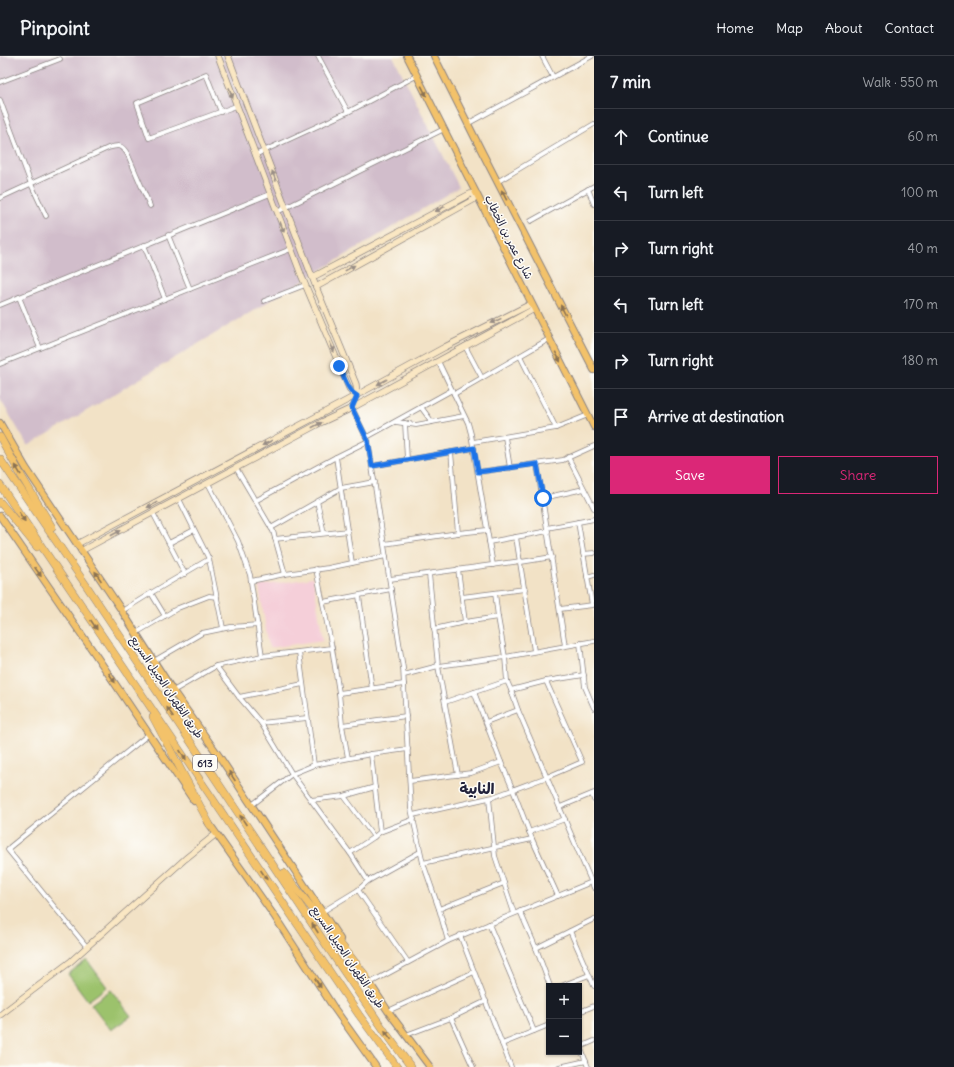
<!DOCTYPE html>
<html lang="en">
<head>
<meta charset="utf-8">
<style>
  body { margin:0; font-family:Delius,"Playpen Sans Arabic",sans-serif; background:#20242c; color:#f1f3f6 }
  .controls { position:absolute; right:12px; bottom:12px; display:grid; overflow:hidden; border-radius:0px; box-shadow:0 1px 3px #0004 }
  .controls button { width:36px; height:36px; display:grid; place-items:center; padding:0; border:0; border-bottom:1px solid #363941; background:#171b24; color:#f1f3f6; font:20px sans-serif }
  .stop { position:absolute; width:12px; height:12px; margin:-9px; border:3px solid #1a73e8; border-radius:50%; background:#fff }
  .stop.end { background:#1a73e8; border-color:#fff; box-shadow:0 1px 4px #0008 }
  .list { margin:0; padding:0; list-style:none }
  h2 { display:flex; justify-content:space-between; align-items:center; height:52px; margin:0; padding:0 16px; font-size:17px }
  h2 small { font-size:13px; font-weight:400; color:#9ea1a6 }
  .list li { display:grid; grid-template-columns:26px 1fr auto; gap:12px; align-items:center; box-sizing:border-box; height:56px; padding:0 16px; border-top:1px solid #363941 }
  .list b { display:block; font-size:15px; white-space:nowrap }
  .list em { font-size:13px; font-style:normal; color:#9ea1a6 }
  .actions { display:flex; gap:8px; padding:12px 16px }
  .actions a { flex:1; padding:9px 0; border:1px solid #db2777; border-radius:0px; text-align:center; font-size:14px; color:#db2777 }
  .actions .main { background:#db2777; color:#fff }
  .icon { flex:none; width:22px; height:22px; fill:none; stroke:currentColor; stroke-width:2; stroke-linecap:round; stroke-linejoin:round }
  .map { position:relative; flex:none; width:594px; height:1011px; overflow:hidden }
  header { display:flex; align-items:center; gap:24px; box-sizing:border-box; height:56px; padding:0 20px; background:#171b24; border-bottom:1px solid #363941 }
  header strong { font-size:19px }
  nav { display:flex; gap:22px; margin-inline-start:auto; font-size:14px }
  main { display:flex }
  aside { flex:1; background:#171b24 }
  .map>svg:first-child { display:block }
  .built { fill:#f5cfd9 }
  .industrial { fill:#d1bdcb }
  .park { fill:#9cc26c; stroke:#5f7254 }
  .lines { fill:none; stroke-linecap:round; stroke-linejoin:round }
  .street-casing { stroke:#8a8280; stroke-width:5.5 }
  .secondary-casing { stroke:#8a8280; stroke-width:7 }
  .primary-casing { stroke:#8a8280; stroke-width:8 }
  .highway-casing { stroke:#8a8280; stroke-width:8 }
  .street { stroke:#fff; stroke-width:4 }
  .secondary { stroke:#fae7c3; stroke-width:5.5 }
  .primary { stroke:#f3c26a; stroke-width:6 }
  .highway { stroke:#f3c26a; stroke-width:7 }
  .oneway { fill:#8a7252 }
  .oneway2 { fill:#998e86 }
  .route { stroke:#1a73e8; stroke-width:5 }
  .labels { text-anchor:middle; dominant-baseline:central; stroke-width:3; stroke-linejoin:round; paint-order:stroke }
  .shield { fill:#fdfcf7; stroke:#646373; stroke-width:1 }
  .shield-label { font-size:10px; font-weight:bold; fill:#22223b }
  .street-label { font-size:11px; fill:#22223b; stroke:#fdfcf7 }
  .district-label { font-size:15px; font-weight:bold; fill:#22223b; stroke:#fdfcf7 }
</style>
</head>
<body>
<header>
<strong>Pinpoint</strong>
<nav><a>Home</a><a>Map</a><a>About</a><a>Contact</a></nav>
</header>
<main>
<div class="map">
<svg width="594" height="1011" viewBox="0 0 594 1011">
  <rect width="100%" height="100%" fill="#fdfcf7"/>
  <filter id="ink" filterUnits="userSpaceOnUse"><feTurbulence type="fractalNoise" baseFrequency=".025" numOctaves="2"/><feDisplacementMap in="SourceGraphic" scale="8" xChannelSelector="R" yChannelSelector="G"/><feConvolveMatrix kernelMatrix="1 2 1 2 8 2 1 2 1" color-interpolation-filters="sRGB"/></filter>
  <filter id="wash" filterUnits="userSpaceOnUse"><feTurbulence type="fractalNoise" baseFrequency=".012" numOctaves="4" result="noise"/><feDisplacementMap in="SourceGraphic" scale="16" xChannelSelector="R" yChannelSelector="G"/><feGaussianBlur stdDeviation="0.9" result="paint"/><feColorMatrix in="noise" values="0 0 0 0 0 0 0 0 0 0 0 0 0 0 0 0 0 1.4 0 .05"/><feComposite in="paint" operator="in"/></filter>
  <g filter="url(#wash)">
    <rect width="100%" height="100%" fill="#f2e2c6"/>
    <path class="built" d="M313 522 323 584 269 592 259 530Z"/>
    <path class="industrial" d="M0 0H393L459 131 28 390 0 343Z"/>
    <g class="park">
      <path d="M87 904 107 931 88 945 68 918Z"/>
      <path d="M111 934 131 960 111 974 91 948Z"/>
    </g>
  </g>
  <g filter="url(#ink)">
    <g class="lines">
      <defs>
        <g id="street">
          <path d="M318 0 348 56"/>
          <path d="M542 0 553 21"/>
          <path d="M0 26 60 3"/>
          <path d="M0 44 31 128 46 160"/>
          <path d="M221 56 206 18 137 47 149 82 236 50"/>
          <path d="M467 68 592 0"/>
          <path d="M255 99 348 56 416 20"/>
          <path d="M497 126 594 68"/>
          <path d="M588 133 594 148"/>
          <path d="M0 142 108 92C119 89 122 88 128 99L150 150"/>
          <path d="M277 156 444 73"/>
          <path d="M531 165 594 130"/>
          <path d="M168 179 190 233"/>
          <path d="M144 189 165 243"/>
          <path d="M19 241 40 292"/>
          <path d="M264 245 305 229"/>
          <path d="M0 249 270 138"/>
          <path d="M465 290 482 322"/>
          <path d="M520 300 556 372"/>
          <path d="M438 305 468 367 471 378 493 509"/>
          <path d="M0 308 291 193"/>
          <path d="M454 338 549 283"/>
          <path d="M357 339 352 352 368 385 403 612 411 753 423 807 439 853 448 885"/>
          <path d="M421 351 432 366"/>
          <path d="M396 366 416 369 464 360"/>
          <path d="M405 367 407 404"/>
          <path d="M367 381 452 334"/>
          <path d="M505 381 510 412"/>
          <path d="M473 386 556 372 588 359"/>
          <path d="M451 396 458 477"/>
          <path d="M336 401 352 507"/>
          <path d="M568 401 594 452"/>
          <path d="M537 408 565 590"/>
          <path d="M372 410 474 392"/>
          <path d="M236 412 273 475 285 518"/>
          <path d="M478 416 563 404 594 390"/>
          <path d="M208 427 238 485 250 519 262 600"/>
          <path d="M543 442 584 433"/>
          <path d="M179 443 209 503 223 572"/>
          <path d="M255 445 336 401 368 385"/>
          <path d="M317 445 324 477"/>
          <path d="M153 457 185 518"/>
          <path d="M578 466 592 549"/>
          <path d="M271 472 341 432 375 426"/>
          <path d="M547 472 594 463"/>
          <path d="M516 481 534 595"/>
          <path d="M275 483 348 475"/>
          <path d="M489 486 548 475"/>
          <path d="M169 487 194 474"/>
          <path d="M384 488 458 477 487 474"/>
          <path d="M583 498 594 497"/>
          <path d="M521 506 552 501"/>
          <path d="M316 513 332 592 339 637 342 669 348 702"/>
          <path d="M458 513 465 566"/>
          <path d="M429 518 438 610 458 719"/>
          <path d="M587 521 594 519"/>
          <path d="M390 523 521 505"/>
          <path d="M251 525 285 518 328 512 386 500"/>
          <path d="M151 537 165 560"/>
          <path d="M495 537 498 561 505 601 507 625 511 634 518 654 594 832"/>
          <path d="M359 540 372 633"/>
          <path d="M462 541 525 533"/>
          <path d="M323 546 391 533"/>
          <path d="M560 553 593 549"/>
          <path d="M122 555 151 537 209 503"/>
          <path d="M434 573 465 566 498 561"/>
          <path d="M136 577 178 552 209 540 217 541"/>
          <path d="M580 587 585 631 594 652"/>
          <path d="M299 596 314 709"/>
          <path d="M154 605 202 577 231 571 258 569"/>
          <path d="M216 610 239 641 261 667 292 718 350 797 368 825"/>
          <path d="M404 619 438 610 505 601 594 585"/>
          <path d="M511 634 546 625 584 619"/>
          <path d="M173 635 216 610 262 600 332 592"/>
          <path d="M474 636 501 706 513 734 532 783 558 840"/>
          <path d="M339 637 404 628"/>
          <path d="M239 641 303 628"/>
          <path d="M445 646 507 625"/>
          <path d="M486 666 518 654"/>
          <path d="M261 667 307 662"/>
          <path d="M342 669 406 660"/>
          <path d="M371 698 380 776"/>
          <path d="M410 725 471 717 501 706"/>
          <path d="M592 738 594 744"/>
          <path d="M344 740 374 781"/>
          <path d="M489 742 495 800 514 857"/>
          <path d="M311 744 344 740 375 731"/>
          <path d="M252 749 292 718 314 709 371 698 408 693"/>
          <path d="M560 751 594 737"/>
          <path d="M413 759 493 741 547 721 582 706 546 625"/>
          <path d="M529 776 565 763"/>
          <path d="M350 797 374 781 380 776 414 763"/>
          <path d="M423 807 532 783"/>
          <path d="M358 834 408 906"/>
          <path d="M439 853 504 827"/>
          <path d="M520 855 536 892 550 930"/>
          <path d="M322 856 358 834 368 825 420 796"/>
          <path d="M489 868 534 975"/>
          <path d="M570 875 594 930"/>
          <path d="M460 879 511 1011"/>
          <path d="M87 891 8 794 10 791 149 678"/>
          <path d="M536 892 594 863"/>
          <path d="M370 927 448 885 594 825"/>
          <path d="M561 930 589 919"/>
          <path d="M388 955 474 916"/>
          <path d="M579 956 594 950"/>
          <path d="M451 962 473 1011"/>
          <path d="M406 979 451 962 486 945"/>
          <path d="M502 988 549 969"/>
          <path d="M579 988 588 1011"/>
          <path d="M580 991 594 985"/>
          <path d="M559 1011 586 1005"/>
        </g>
        <g id="secondary">
          <path d="M218 0 302 221 349 332 352 337 357 339"/>
          <path d="M228 0 316 231 356 328 357 339"/>
          <path d="M313 221 470 138 476 137 473 144 316 231"/>
          <path d="M77 488 357 339 445 291 531 248"/>
          <path d="M81 495 322 366 352 352 534 253"/>
          <path d="M0 959 70 906 185 803 216 778"/>
        </g>
        <g id="primary">
          <path d="M407 0 594 371"/>
          <path d="M434 0 482 96 594 314"/>
          <path d="M0 367 26 412 122 555 173 635 219 700 340 883"/>
          <path d="M0 460 95 598 194 745"/>
          <path d="M208 766 275 861 334 952 376 1011"/>
          <path d="M363 917 388 955 430 1011"/>
        </g>
        <g id="highway">
          <path d="M0 381 22 421 52 471"/>
          <path d="M0 403 88 532 345 917 386 977 411 1011"/>
          <path d="M0 429 311 888 359 959 397 1011"/>
          <path d="M0 446 37 491"/>
          <path d="M153 661 210 769"/>
          <path d="M284 817 366 920"/>
        </g>
      </defs>
      <use href="#street" class="street-casing"/>
      <use href="#secondary" class="secondary-casing"/>
      <use href="#primary" class="primary-casing"/>
      <use href="#highway" class="highway-casing"/>
      <use href="#street" class="street"/>
      <use href="#secondary" class="secondary"/>
      <use href="#primary" class="primary"/>
      <use href="#highway" class="highway"/>
    </g>
    <defs><path id="oneway-solid" d="M-6-.8H1V-3.2L6.5 0L1 3.2V.8H-6Z"/></defs>
    <g class="oneway">
      <use href="#oneway-solid" transform="translate(424 35) rotate(63)"/>
      <use href="#oneway-solid" transform="translate(504 139) rotate(-117)"/>
      <use href="#oneway-solid" transform="translate(563 254) rotate(-117)"/>
      <use href="#oneway-solid" transform="translate(558 301) rotate(63)"/>
      <use href="#oneway-solid" transform="translate(18 414) rotate(-120)"/>
      <use href="#oneway-solid" transform="translate(22 461) rotate(56)"/>
      <use href="#oneway-solid" transform="translate(38 516) rotate(55)"/>
      <use href="#oneway-solid" transform="translate(98 520) rotate(-124)"/>
      <use href="#oneway-solid" transform="translate(94 569) rotate(56)"/>
      <use href="#oneway-solid" transform="translate(112 622) rotate(56)"/>
      <use href="#oneway-solid" transform="translate(170 656) rotate(-124)"/>
      <use href="#oneway-solid" transform="translate(183 699) rotate(56)"/>
      <use href="#oneway-solid" transform="translate(232 720) rotate(-124)"/>
      <use href="#oneway-solid" transform="translate(243 764) rotate(-124)"/>
      <use href="#oneway-solid" transform="translate(264 819) rotate(56)"/>
      <use href="#oneway-solid" transform="translate(315 872) rotate(-123)"/>
      <use href="#oneway-solid" transform="translate(318 927) rotate(57)"/>
      <use href="#oneway-solid" transform="translate(388 979) rotate(-126)"/>
    </g>
    <g class="oneway2">
      <use href="#oneway-solid" transform="translate(231 37) rotate(70)"/>
      <use href="#oneway-solid" transform="translate(274 120) rotate(-111)"/>
      <use href="#oneway-solid" transform="translate(440 153) rotate(152)"/>
      <use href="#oneway-solid" transform="translate(282 171) rotate(69)"/>
      <use href="#oneway-solid" transform="translate(350 212) rotate(-29)"/>
      <use href="#oneway-solid" transform="translate(496 265) rotate(154)"/>
      <use href="#oneway-solid" transform="translate(332 291) rotate(67)"/>
      <use href="#oneway-solid" transform="translate(382 326) rotate(151)"/>
      <use href="#oneway-solid" transform="translate(317 369) rotate(-28)"/>
      <use href="#oneway-solid" transform="translate(267 387) rotate(152)"/>
      <use href="#oneway-solid" transform="translate(152 449) rotate(152)"/>
      <use href="#oneway-solid" transform="translate(116 477) rotate(-28)"/>
    </g>
  </g>
  <g class="lines" filter="url(#ink)">
    <path class="route" d="M339 310C344 320 347 334 357 340L352 352 368 385 372 410 474 392 478 416 537 408 543 442"/>
  </g>
  <g class="labels">
    <rect class="shield" x="193" y="699" width="24" height="16" rx="3"/>
    <g class="shield-label">
      <text x="205" y="707">613</text>
    </g>
    <g class="street-label">
      <text transform="translate(509 181) rotate(63)">شارع عمر بن الخطاب</text>
      <text transform="translate(167 631) rotate(56)">طريق الظهران الجبيل السريع</text>
      <text transform="translate(348 901) rotate(56)">طريق الظهران الجبيل السريع</text>
    </g>
    <g class="district-label">
      <text x="477" y="732">النابية</text>
    </g>
  </g>
</svg>
<div class="controls">
<button>+</button>
<button>−</button>
</div>
<div class="stop" style="left:543px;top:442px"></div>
<div class="stop end" style="left:339px;top:310px"></div>
</div>
<aside>
<h2>7 min<small>Walk · 550 m</small></h2>
<ul class="list">
<li><svg class="icon" aria-label="ahead" viewBox="0 0 24 24"><path d="M12 20V5M6 11l6-6 6 6"/></svg><div><b>Continue</b></div><em>60 m</em></li>
<li><svg class="icon" aria-label="left" viewBox="0 0 24 24"><path d="M17 20v-9H6M10 6l-5 5 5 5"/></svg><div><b>Turn left</b></div><em>100 m</em></li>
<li><svg class="icon" aria-label="right" viewBox="0 0 24 24"><path d="M7 20v-9h11M14 6l5 5-5 5"/></svg><div><b>Turn right</b></div><em>40 m</em></li>
<li><svg class="icon" aria-label="left" viewBox="0 0 24 24"><path d="M17 20v-9H6M10 6l-5 5 5 5"/></svg><div><b>Turn left</b></div><em>170 m</em></li>
<li><svg class="icon" aria-label="right" viewBox="0 0 24 24"><path d="M7 20v-9h11M14 6l5 5-5 5"/></svg><div><b>Turn right</b></div><em>180 m</em></li>
<li><svg class="icon" aria-label="arrive" viewBox="0 0 24 24"><path d="M6 21V4h12l-3 4 3 4H6"/></svg><div><b>Arrive at destination</b></div></li>
</ul>
<div class="actions"><a class="main">Save</a><a>Share</a></div>
</aside>
</main>
</body>
</html>
